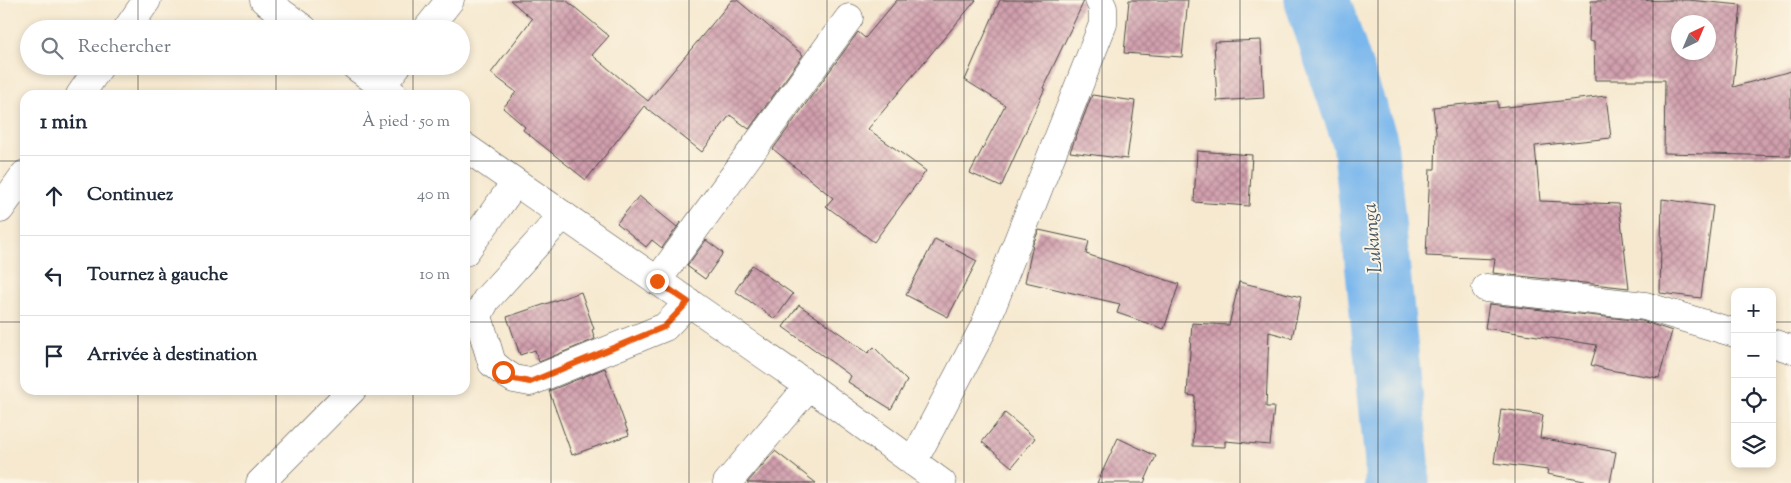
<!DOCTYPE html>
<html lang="fr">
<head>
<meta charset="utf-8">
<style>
  body { margin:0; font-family:"Sorts Mill Goudy",serif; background:#f2f2f3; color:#1f2937 }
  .controls { position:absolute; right:15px; bottom:15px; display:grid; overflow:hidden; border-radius:10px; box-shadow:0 2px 8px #0003 }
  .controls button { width:45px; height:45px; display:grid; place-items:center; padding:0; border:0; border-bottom:1px solid #e0e1e3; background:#fff; color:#1f2937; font:25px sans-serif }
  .compass { position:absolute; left:1671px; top:15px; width:45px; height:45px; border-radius:50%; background:#fff; box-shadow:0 2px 8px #0003; rotate:44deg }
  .stop { position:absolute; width:15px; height:15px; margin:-11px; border:4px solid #ea580c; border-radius:50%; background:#fff }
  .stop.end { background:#ea580c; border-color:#fff; box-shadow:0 1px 5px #0008 }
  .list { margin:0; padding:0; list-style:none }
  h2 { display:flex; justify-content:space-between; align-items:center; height:65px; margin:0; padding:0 20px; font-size:21px }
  h2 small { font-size:16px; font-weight:400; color:#747a83 }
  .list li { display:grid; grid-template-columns:32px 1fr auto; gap:15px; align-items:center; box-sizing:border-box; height:80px; padding:0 20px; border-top:1px solid #e0e1e3 }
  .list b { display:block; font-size:19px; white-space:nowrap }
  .list em { font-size:16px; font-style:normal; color:#747a83 }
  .icon { flex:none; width:28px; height:28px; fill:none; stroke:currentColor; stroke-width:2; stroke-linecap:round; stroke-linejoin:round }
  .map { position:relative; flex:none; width:1791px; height:483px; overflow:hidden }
  .search { position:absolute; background:#fff; box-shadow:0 2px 8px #0003; left:20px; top:20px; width:450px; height:55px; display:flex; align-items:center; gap:12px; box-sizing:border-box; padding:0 18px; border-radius:28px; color:#747a83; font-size:19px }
  .panel { position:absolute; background:#fff; box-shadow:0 2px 8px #0003; left:20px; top:90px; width:450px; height:305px; border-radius:15px }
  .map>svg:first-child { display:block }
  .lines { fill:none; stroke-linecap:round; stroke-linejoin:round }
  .river { stroke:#7ab7ed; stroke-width:65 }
  .building { fill:url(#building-cross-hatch); fill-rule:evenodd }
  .minor-casing { stroke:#494844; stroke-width:29 }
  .minor { stroke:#fff; stroke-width:28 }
  .route { stroke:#ea580c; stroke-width:6 }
  .grid { fill:none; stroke:#2b2b2b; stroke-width:1; stroke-opacity:0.55 }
  .labels { text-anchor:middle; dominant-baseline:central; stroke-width:4; stroke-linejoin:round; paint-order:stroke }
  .water-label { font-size:20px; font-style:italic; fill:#435565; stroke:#fcf5e5 }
</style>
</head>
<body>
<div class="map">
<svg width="1791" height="483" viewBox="0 0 1791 483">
  <defs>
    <pattern id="building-cross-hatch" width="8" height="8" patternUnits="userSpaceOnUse" patternTransform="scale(1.25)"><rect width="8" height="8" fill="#d19fae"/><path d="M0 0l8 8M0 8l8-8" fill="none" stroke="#aa828e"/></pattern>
  </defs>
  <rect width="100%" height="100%" fill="#fcf5e5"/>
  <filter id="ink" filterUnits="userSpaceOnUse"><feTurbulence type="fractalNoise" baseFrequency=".02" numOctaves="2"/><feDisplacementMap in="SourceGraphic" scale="10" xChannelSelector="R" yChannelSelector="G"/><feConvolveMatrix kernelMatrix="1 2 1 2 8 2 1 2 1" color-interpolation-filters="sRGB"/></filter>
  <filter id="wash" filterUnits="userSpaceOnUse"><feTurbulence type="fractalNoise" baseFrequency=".0096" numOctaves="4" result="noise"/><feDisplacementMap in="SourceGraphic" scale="20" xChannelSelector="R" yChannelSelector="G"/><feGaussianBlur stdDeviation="1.12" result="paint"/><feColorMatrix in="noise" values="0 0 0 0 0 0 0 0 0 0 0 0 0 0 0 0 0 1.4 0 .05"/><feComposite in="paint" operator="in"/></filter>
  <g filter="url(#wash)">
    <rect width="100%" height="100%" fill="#f6e9d0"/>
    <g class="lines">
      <path class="river" d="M1317 0 1365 141 1397 462V483"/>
    </g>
    <g id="blocks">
      <g class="building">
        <path d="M510 0H566L609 36 592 55 648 101 732 0H737L803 55 749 129 730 115 702 152 644 106 586 180 523 130 525 127 503 108 516 92 491 73 532 19Z"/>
        <path d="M897 0H976L868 129 926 171 874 242 826 206 833 198 773 149 858 32 865 38Z"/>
        <path d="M1000 0H1084V1L1043 88H1045L1001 187 970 173 1005 105 965 80Z"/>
        <path d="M1129 0H1188L1182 57 1124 53Z"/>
        <path d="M1688 0 1741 5 1733 87 1791 71V156L1664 153 1665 80H1595L1594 42 1589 41 1591 1ZM1678 22H1708V52H1678Z"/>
        <path d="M1261 40 1264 98 1217 101 1214 42Z"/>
        <path d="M1092 95 1135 101 1127 159 1070 152Z"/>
        <path d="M1606 96 1611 138 1535 146 1540 201 1619 204 1629 288 1493 273 1495 259 1426 256 1430 169H1435L1436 132 1433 107 1498 101V108Z"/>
        <path d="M1197 151 1252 155 1249 206 1194 202Z"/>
        <path d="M639 196 677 227 681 222 662 248 652 240 646 247 617 223Z"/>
        <path d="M1662 199 1713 206 1701 298 1660 293Z"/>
        <path d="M1039 230 1089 241 1086 254 1179 284 1164 329 1117 313 1120 304 1025 282 1033 244Z"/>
        <path d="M935 239 977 261 948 317 906 295Z"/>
        <path d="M706 240 723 253 705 279 687 266Z"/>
        <path d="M752 265 793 294 775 319 735 291Z"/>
        <path d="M1239 282 1301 297 1292 338 1269 332 1266 407H1274L1270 445 1225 441V447L1193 446 1195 396 1187 395 1192 323 1229 325Z"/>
        <path d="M581 292 594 329 592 330 595 339 539 362 535 350 520 355 507 317Z"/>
        <path d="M1489 304 1642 321 1672 331 1659 378 1609 370 1591 365 1597 345 1485 328Z"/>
        <path d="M799 305 868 353 874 347 907 381 891 409 848 382 851 376 783 327Z"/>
        <path d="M605 368 629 435 572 455 549 391Z"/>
        <path d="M1501 409 1543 415 1540 438 1616 452 1610 483H1595L1547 474 1548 470 1494 463Z"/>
        <path d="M1005 413 1035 438 1012 467 982 442Z"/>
        <path d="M1118 438 1156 456 1144 483H1097Z"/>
        <path d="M775 451 816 483H747Z"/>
      </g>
    </g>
  </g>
  <g filter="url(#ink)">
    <use href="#blocks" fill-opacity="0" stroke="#494844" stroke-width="1"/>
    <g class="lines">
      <defs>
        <g id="minor">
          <path d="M264 0 304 29"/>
          <path d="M127 29 147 0"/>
          <path d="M427 29 450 0"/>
          <path d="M355 66 394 95"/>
          <path d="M381 86 397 66"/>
          <path d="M80 95 100 66"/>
          <path d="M465 147 809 386 942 483"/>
          <path d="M0 209 25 174"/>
          <path d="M563 215 486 300 478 316 492 363 503 372 514 379 530 382 665 327 689 302"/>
          <path d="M465 252 515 183"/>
          <path d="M657 281 849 18"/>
          <path d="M1486 288 1645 306 1735 333"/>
          <path d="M1772 343 1791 349"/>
          <path d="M913 462 984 327 1103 24V8L1099 0"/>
          <path d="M260 483 352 390"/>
          <path d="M727 483 809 386"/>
        </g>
      </defs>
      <use href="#minor" class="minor-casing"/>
      <use href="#minor" class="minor"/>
    </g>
  </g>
  <g class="lines" filter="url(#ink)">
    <path class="route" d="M503 372 514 379 530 382 664 327 688 302 657 281"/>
  </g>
  <path class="grid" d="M138 0V29M276 0V29M413 0V29M551 0V483M689 0V483M827 0V483M964 0V483M1102 0V483M1240 0V483M1378 0V483M1515 0V483M1653 0V483M138 66V95M276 66V95M413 66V95M0 161H25M465 161H1791M0 322H25M465 322H1735M1772 322H1791M138 390V483M276 390V483M413 390V483"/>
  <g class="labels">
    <g class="water-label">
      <text transform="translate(1374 238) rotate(-95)">Lukunga</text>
    </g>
  </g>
</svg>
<div class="controls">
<button>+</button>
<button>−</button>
<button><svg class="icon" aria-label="locate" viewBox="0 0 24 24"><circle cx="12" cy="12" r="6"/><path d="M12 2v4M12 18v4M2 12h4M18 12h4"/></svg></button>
<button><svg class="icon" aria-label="layers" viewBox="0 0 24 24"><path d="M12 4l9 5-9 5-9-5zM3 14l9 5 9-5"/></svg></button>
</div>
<svg class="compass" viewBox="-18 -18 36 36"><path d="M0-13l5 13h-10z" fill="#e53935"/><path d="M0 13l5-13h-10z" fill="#747a83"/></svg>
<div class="stop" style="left:503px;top:372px"></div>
<div class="stop end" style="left:657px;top:281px"></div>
<div class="search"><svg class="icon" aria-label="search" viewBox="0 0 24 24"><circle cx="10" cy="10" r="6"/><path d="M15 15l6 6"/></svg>Rechercher</div>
<section class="panel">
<h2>1 min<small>À pied · 50 m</small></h2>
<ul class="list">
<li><svg class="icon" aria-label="ahead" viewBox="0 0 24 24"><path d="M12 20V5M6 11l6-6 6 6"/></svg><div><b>Continuez</b></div><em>40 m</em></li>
<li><svg class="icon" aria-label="left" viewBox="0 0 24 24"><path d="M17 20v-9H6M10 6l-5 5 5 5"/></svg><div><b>Tournez à gauche</b></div><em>10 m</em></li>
<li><svg class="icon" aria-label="arrive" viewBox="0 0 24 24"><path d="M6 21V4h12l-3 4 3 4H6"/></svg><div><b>Arrivée à destination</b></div></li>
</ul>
</section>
</div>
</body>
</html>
